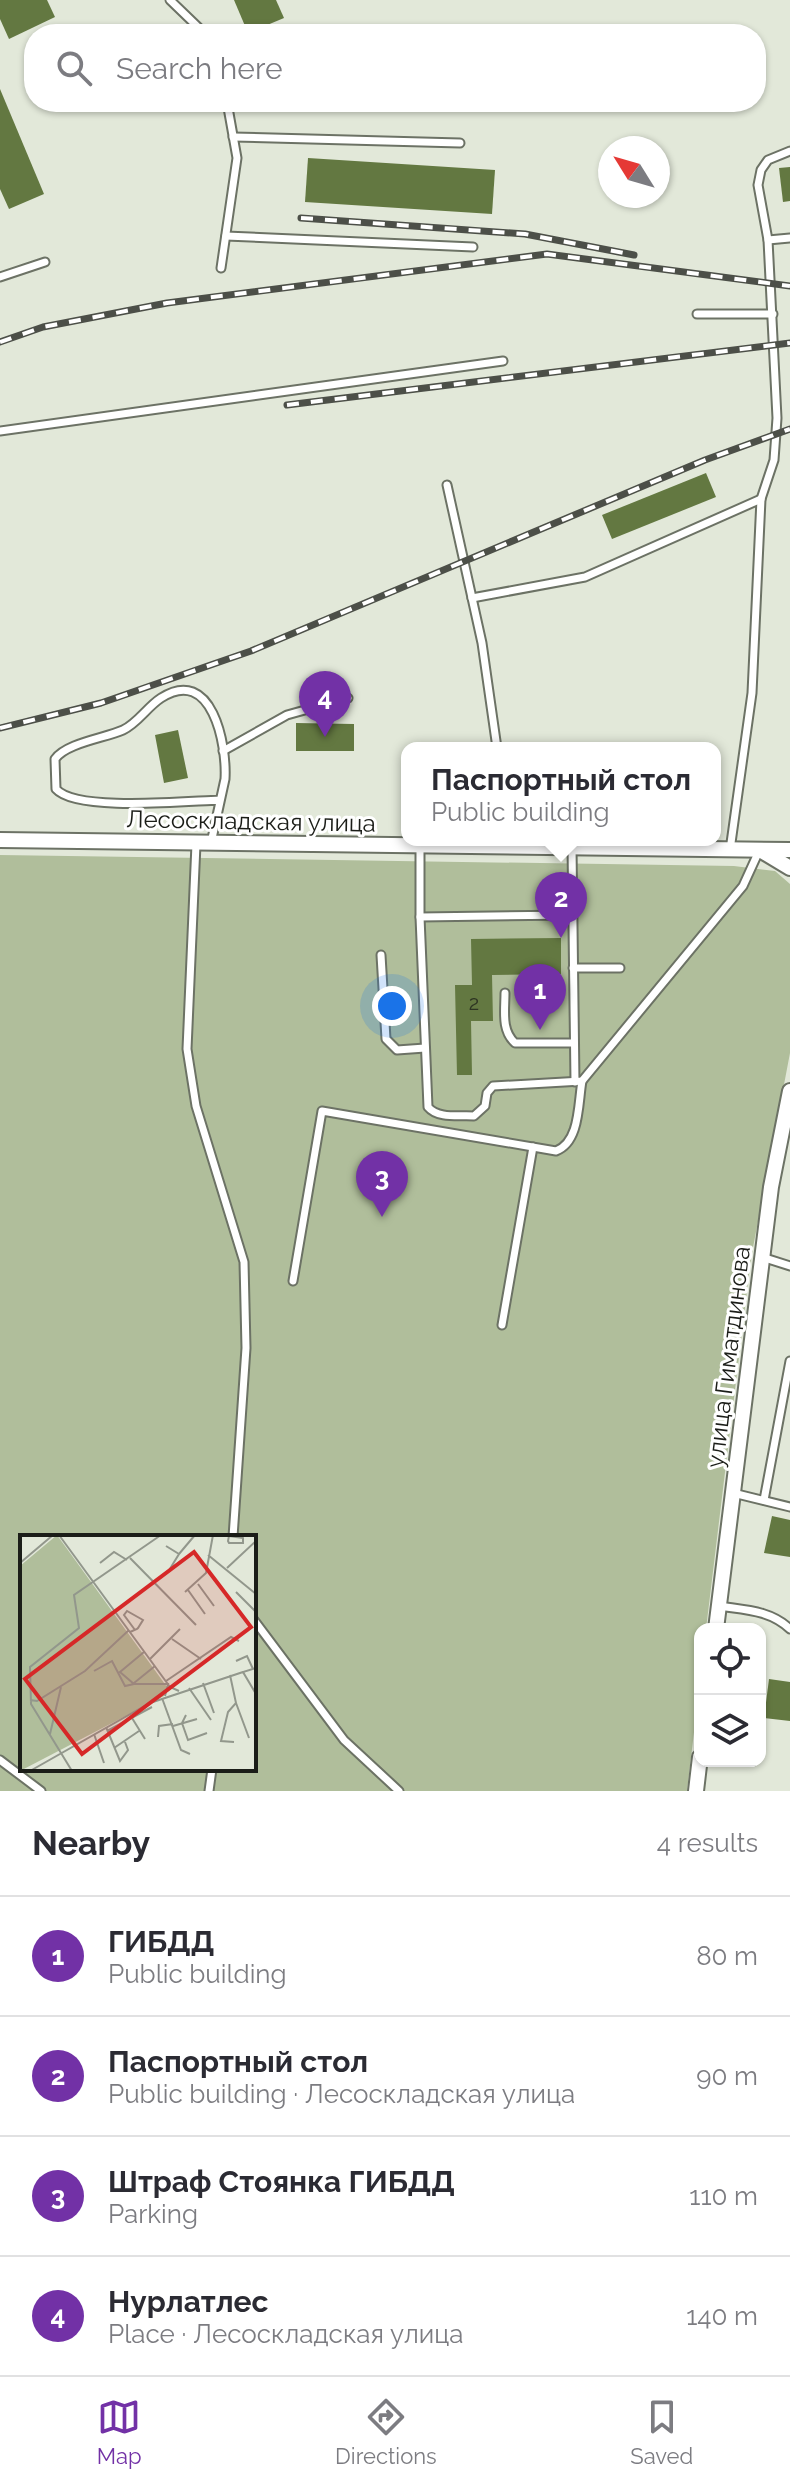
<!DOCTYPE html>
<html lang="en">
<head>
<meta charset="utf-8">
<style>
  body { margin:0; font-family:Raleway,sans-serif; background:#f7f7f7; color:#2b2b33 }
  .controls { position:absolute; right:24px; bottom:24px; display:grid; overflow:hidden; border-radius:16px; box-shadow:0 2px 6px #0004 }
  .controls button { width:72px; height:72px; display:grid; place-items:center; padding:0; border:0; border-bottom:2px solid #e1e1e2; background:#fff; color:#2b2b33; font:40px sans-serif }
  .compass { position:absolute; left:598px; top:136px; width:72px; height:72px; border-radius:50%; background:#fff; box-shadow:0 2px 6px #0004; rotate:307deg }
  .you { position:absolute; left:392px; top:1006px; width:28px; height:28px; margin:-20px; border:6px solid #fff; border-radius:50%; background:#1a73e8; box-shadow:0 0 0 12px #1a73e833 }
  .badge { display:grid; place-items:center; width:52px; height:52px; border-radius:50%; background:#7231a6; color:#fff; font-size:26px; font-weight:700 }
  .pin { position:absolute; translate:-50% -66px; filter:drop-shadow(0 2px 4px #0008) }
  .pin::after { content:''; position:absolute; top:42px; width:28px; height:24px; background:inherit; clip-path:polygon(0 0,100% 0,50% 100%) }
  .popup { position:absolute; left:401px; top:742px; width:320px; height:104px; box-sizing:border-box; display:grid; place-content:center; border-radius:16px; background:#fff; filter:drop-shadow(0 2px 6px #0005); font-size:26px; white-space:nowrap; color:#7c7c81 }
  .popup b { font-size:30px; color:#2b2b33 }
  .popup::after { content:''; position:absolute; left:50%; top:100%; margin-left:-16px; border:16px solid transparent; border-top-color:#fff }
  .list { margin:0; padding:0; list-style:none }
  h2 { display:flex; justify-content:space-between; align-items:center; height:104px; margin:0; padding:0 32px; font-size:34px }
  h2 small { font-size:26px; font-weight:400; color:#7c7c81 }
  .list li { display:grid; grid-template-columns:52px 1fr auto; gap:24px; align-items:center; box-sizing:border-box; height:120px; padding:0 32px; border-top:2px solid #e1e1e2 }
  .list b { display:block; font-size:30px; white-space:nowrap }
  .list p { margin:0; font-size:26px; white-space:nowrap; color:#7c7c81 }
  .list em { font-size:26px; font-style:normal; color:#7c7c81 }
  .icon { flex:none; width:44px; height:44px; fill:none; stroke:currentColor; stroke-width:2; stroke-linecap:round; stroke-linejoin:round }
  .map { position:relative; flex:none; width:790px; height:1791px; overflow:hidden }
  .search { position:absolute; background:#fff; box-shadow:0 2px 6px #0004; left:24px; right:24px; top:24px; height:88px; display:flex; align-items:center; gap:20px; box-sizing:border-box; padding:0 28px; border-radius:32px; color:#7c7c81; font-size:30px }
  .sheet { height:584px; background:#fff }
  nav { display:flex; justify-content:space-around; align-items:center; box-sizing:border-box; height:112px; border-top:2px solid #e1e1e2; background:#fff; font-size:22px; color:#7c7c81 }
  nav a { display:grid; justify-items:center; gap:4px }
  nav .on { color:#7231a6 }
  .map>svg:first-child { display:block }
  .green { fill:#b0be9b; fill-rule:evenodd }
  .building { fill:#637841 }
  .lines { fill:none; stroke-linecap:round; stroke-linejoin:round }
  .service-casing { stroke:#6c7265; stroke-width:11 }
  .minor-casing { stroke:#6c7265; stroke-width:18 }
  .service { stroke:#fff; stroke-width:7 }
  .minor { stroke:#fff; stroke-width:14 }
  .rail-casing { stroke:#4c4f48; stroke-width:7 }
  .rail { stroke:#fff; stroke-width:4; stroke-dasharray:12; stroke-linecap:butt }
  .labels { text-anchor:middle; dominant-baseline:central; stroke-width:6; stroke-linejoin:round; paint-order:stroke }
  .number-label { font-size:20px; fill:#2d3422 }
  .street-label { font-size:24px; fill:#1b1d18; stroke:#fff }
  .inset-road { fill:none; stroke:#92978c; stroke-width:2 }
  .view { fill:#d62828; fill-opacity:0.15; stroke:#d62828; stroke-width:4 }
  .inset-edge { fill:none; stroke:#1b1d18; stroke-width:4 }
</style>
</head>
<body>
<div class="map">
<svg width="790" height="1791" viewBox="0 0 790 1791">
  <rect width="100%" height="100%" fill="#e2e8d9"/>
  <path class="green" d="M0 855 734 866 775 871 790 884V1053L751 1258 706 1629H700V1682L687 1791H0ZM22 1537H254V1769H22Z"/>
  <g class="building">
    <path d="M0 0H47L55 17 9 39 0 19Z"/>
    <path d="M234 0H276L284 18 248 33Z"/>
    <path d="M0 89 44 194 9 209 0 189Z"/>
    <path d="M308 158 495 170 492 214 305 202Z"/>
    <path d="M790 167V201L783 202 779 168Z"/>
    <path d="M706 473 716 497 612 539 602 515Z"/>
    <path d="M296 723 354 724V751H296Z"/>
    <path d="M178 730 188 778 164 783 155 735Z"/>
    <path d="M561 938V974L492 975 493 1021H471L472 1075H457L455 985H472L471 939Z"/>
    <path d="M772 1516 790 1520V1557L764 1553Z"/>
    <path d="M769 1679 790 1682V1721L764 1718Z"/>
  </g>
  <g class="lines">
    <defs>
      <g id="service">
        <path d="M170 0 198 27 201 34"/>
        <path d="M233 137 460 143"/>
        <path d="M226 236 473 247"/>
        <path d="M768 240 790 238"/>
        <path d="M221 268 237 158 227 102"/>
        <path d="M0 277 45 262"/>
        <path d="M697 314H773"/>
        <path d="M0 431 503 361"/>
        <path d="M447 485 482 643 497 748"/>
        <path d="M472 598 585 577 761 499"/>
        <path d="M223 751 287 715 348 698"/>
        <path d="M211 843 225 779C227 745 212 665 161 698 147 707 138 723 123 730 105 738 66 743 55 759L56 789C76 812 187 801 220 800"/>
        <path d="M196 844 187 1049 196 1106 244 1262 246 1348 233 1537"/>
        <path d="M420 845V917L428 1107C438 1119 459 1115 474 1116L485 1106 487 1093 493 1086 582 1081 743 886 759 851"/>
        <path d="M572 847 575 1082"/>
        <path d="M730 850 752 693 761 499 774 460 777 418 768 240 758 185 761 170 768 160 790 151"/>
        <path d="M420 917 573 915"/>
        <path d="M381 955 386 1039 397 1050 425 1048"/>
        <path d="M573 968H620"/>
        <path d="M505 993C505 1011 501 1030 515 1043H574"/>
        <path d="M762 1257 790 1266"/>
        <path d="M293 1281 322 1111 556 1151C580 1142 578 1104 582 1081"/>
        <path d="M502 1325 533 1147"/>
        <path d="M733 1493 790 1507"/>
        <path d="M764 1500 790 1361"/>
        <path d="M719 1606C745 1610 770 1610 790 1629"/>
        <path d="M254 1620 344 1740 399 1791"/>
        <path d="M0 1760 41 1791"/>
        <path d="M209 1791 212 1769"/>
      </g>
      <g id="minor">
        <path d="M0 840 790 850"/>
        <path d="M760 850 790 868"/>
        <path d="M716 1629 771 1187 790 1091"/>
        <path d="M696 1791 700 1757"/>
      </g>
    </defs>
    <use href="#service" class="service-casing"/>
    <use href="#minor" class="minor-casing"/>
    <use href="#service" class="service"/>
    <use href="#minor" class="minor"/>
    <defs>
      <g id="rail">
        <path d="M301 218 525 234 634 255"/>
        <path d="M0 342 43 327 167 303 547 254 790 286"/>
        <path d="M287 405 790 343"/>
        <path d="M0 728 101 703 251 651 705 460 790 429"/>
      </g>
    </defs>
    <use href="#rail" class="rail-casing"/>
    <use href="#rail" class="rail"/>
  </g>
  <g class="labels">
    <g class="number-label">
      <text x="474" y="1003">2</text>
    </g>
    <g class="street-label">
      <text transform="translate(251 821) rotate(1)">Лесоскладская улица</text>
      <text transform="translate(728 1357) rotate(-83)">улица Гиматдинова</text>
    </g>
  </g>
  <g transform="translate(20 1535)">
    <rect width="236" height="236" fill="#e2e8d9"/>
    <path d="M37 0 147 152 144 161 0 236V31Z" fill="#b0be9b"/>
    <path class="inset-road" d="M39 0 150 152 159 156M209 1 223 3V8H209L208 6 209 1V0M146 11 159 19 148 37M159 19 175 0M188 20 236 59M110 23 176 90M0 28 33 0M80 28 94 17 107 25M207 33 236 6M178 49 194 71M168 55 185 79M165 57 186 38 193 0M216 57 236 77M110 97 117 94 118 93 123 85 107 76 104 80 115 95M152 104 181 124M124 117 100 137 114 149H148L145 161M130 124 160 94M216 126 227 121 233 134M236 133 223 137 236 159M74 136 92 126 105 151 114 149M210 140 216 168 208 177 201 206 214 207M146 146 211 102 219 106M114 148 135 131M183 148 194 178M169 153 191 185M142 163 161 215 170 219M10 165 17 166 65 136 109 95M216 168 229 203M166 180 162 188 168 205 187 198M112 183 125 204M153 191 177 184M86 192 100 226 108 215 105 207M87 196 132 172M30 199 41 152M74 199 84 228M138 202 139 191 153 189M94 213 119 196M10 236 130 168 223 137M52 236 11 169 10 132 59 93 54 60 141 0"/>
    <path class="view" d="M174 17 231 92 62 219 5 144Z"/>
    <rect width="236" height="236" class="inset-edge"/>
  </g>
</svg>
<div class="controls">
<button><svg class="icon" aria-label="locate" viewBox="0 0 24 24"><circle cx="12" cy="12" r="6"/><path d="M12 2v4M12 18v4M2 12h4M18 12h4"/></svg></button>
<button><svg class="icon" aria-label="layers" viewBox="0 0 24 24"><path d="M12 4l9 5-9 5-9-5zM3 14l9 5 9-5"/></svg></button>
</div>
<svg class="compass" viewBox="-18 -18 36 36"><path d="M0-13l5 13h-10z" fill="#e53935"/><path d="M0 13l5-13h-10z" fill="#7c7c81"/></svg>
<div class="you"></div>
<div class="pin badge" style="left:540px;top:1030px">1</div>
<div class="pin badge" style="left:561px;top:938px">2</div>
<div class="popup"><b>Паспортный стол</b>Public building</div>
<div class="pin badge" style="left:382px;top:1217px">3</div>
<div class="pin badge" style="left:325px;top:737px">4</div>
<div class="search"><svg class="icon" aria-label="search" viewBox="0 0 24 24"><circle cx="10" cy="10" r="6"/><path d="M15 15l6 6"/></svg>Search here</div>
</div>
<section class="sheet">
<h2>Nearby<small>4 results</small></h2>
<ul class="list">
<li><span class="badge">1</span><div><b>ГИБДД</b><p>Public building</p></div><em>80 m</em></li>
<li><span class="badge">2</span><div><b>Паспортный стол</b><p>Public building · Лесоскладская улица</p></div><em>90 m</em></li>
<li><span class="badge">3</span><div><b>Штраф Стоянка ГИБДД</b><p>Parking</p></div><em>110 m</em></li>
<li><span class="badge">4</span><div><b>Нурлатлес</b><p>Place · Лесоскладская улица</p></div><em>140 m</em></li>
</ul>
</section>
<nav>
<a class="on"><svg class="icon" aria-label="map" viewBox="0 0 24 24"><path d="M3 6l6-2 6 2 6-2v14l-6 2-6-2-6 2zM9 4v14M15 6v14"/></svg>Map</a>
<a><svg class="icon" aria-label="directions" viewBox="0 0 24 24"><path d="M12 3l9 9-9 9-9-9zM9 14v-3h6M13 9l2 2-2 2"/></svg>Directions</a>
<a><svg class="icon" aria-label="saved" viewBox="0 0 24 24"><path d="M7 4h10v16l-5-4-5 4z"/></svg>Saved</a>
</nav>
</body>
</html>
